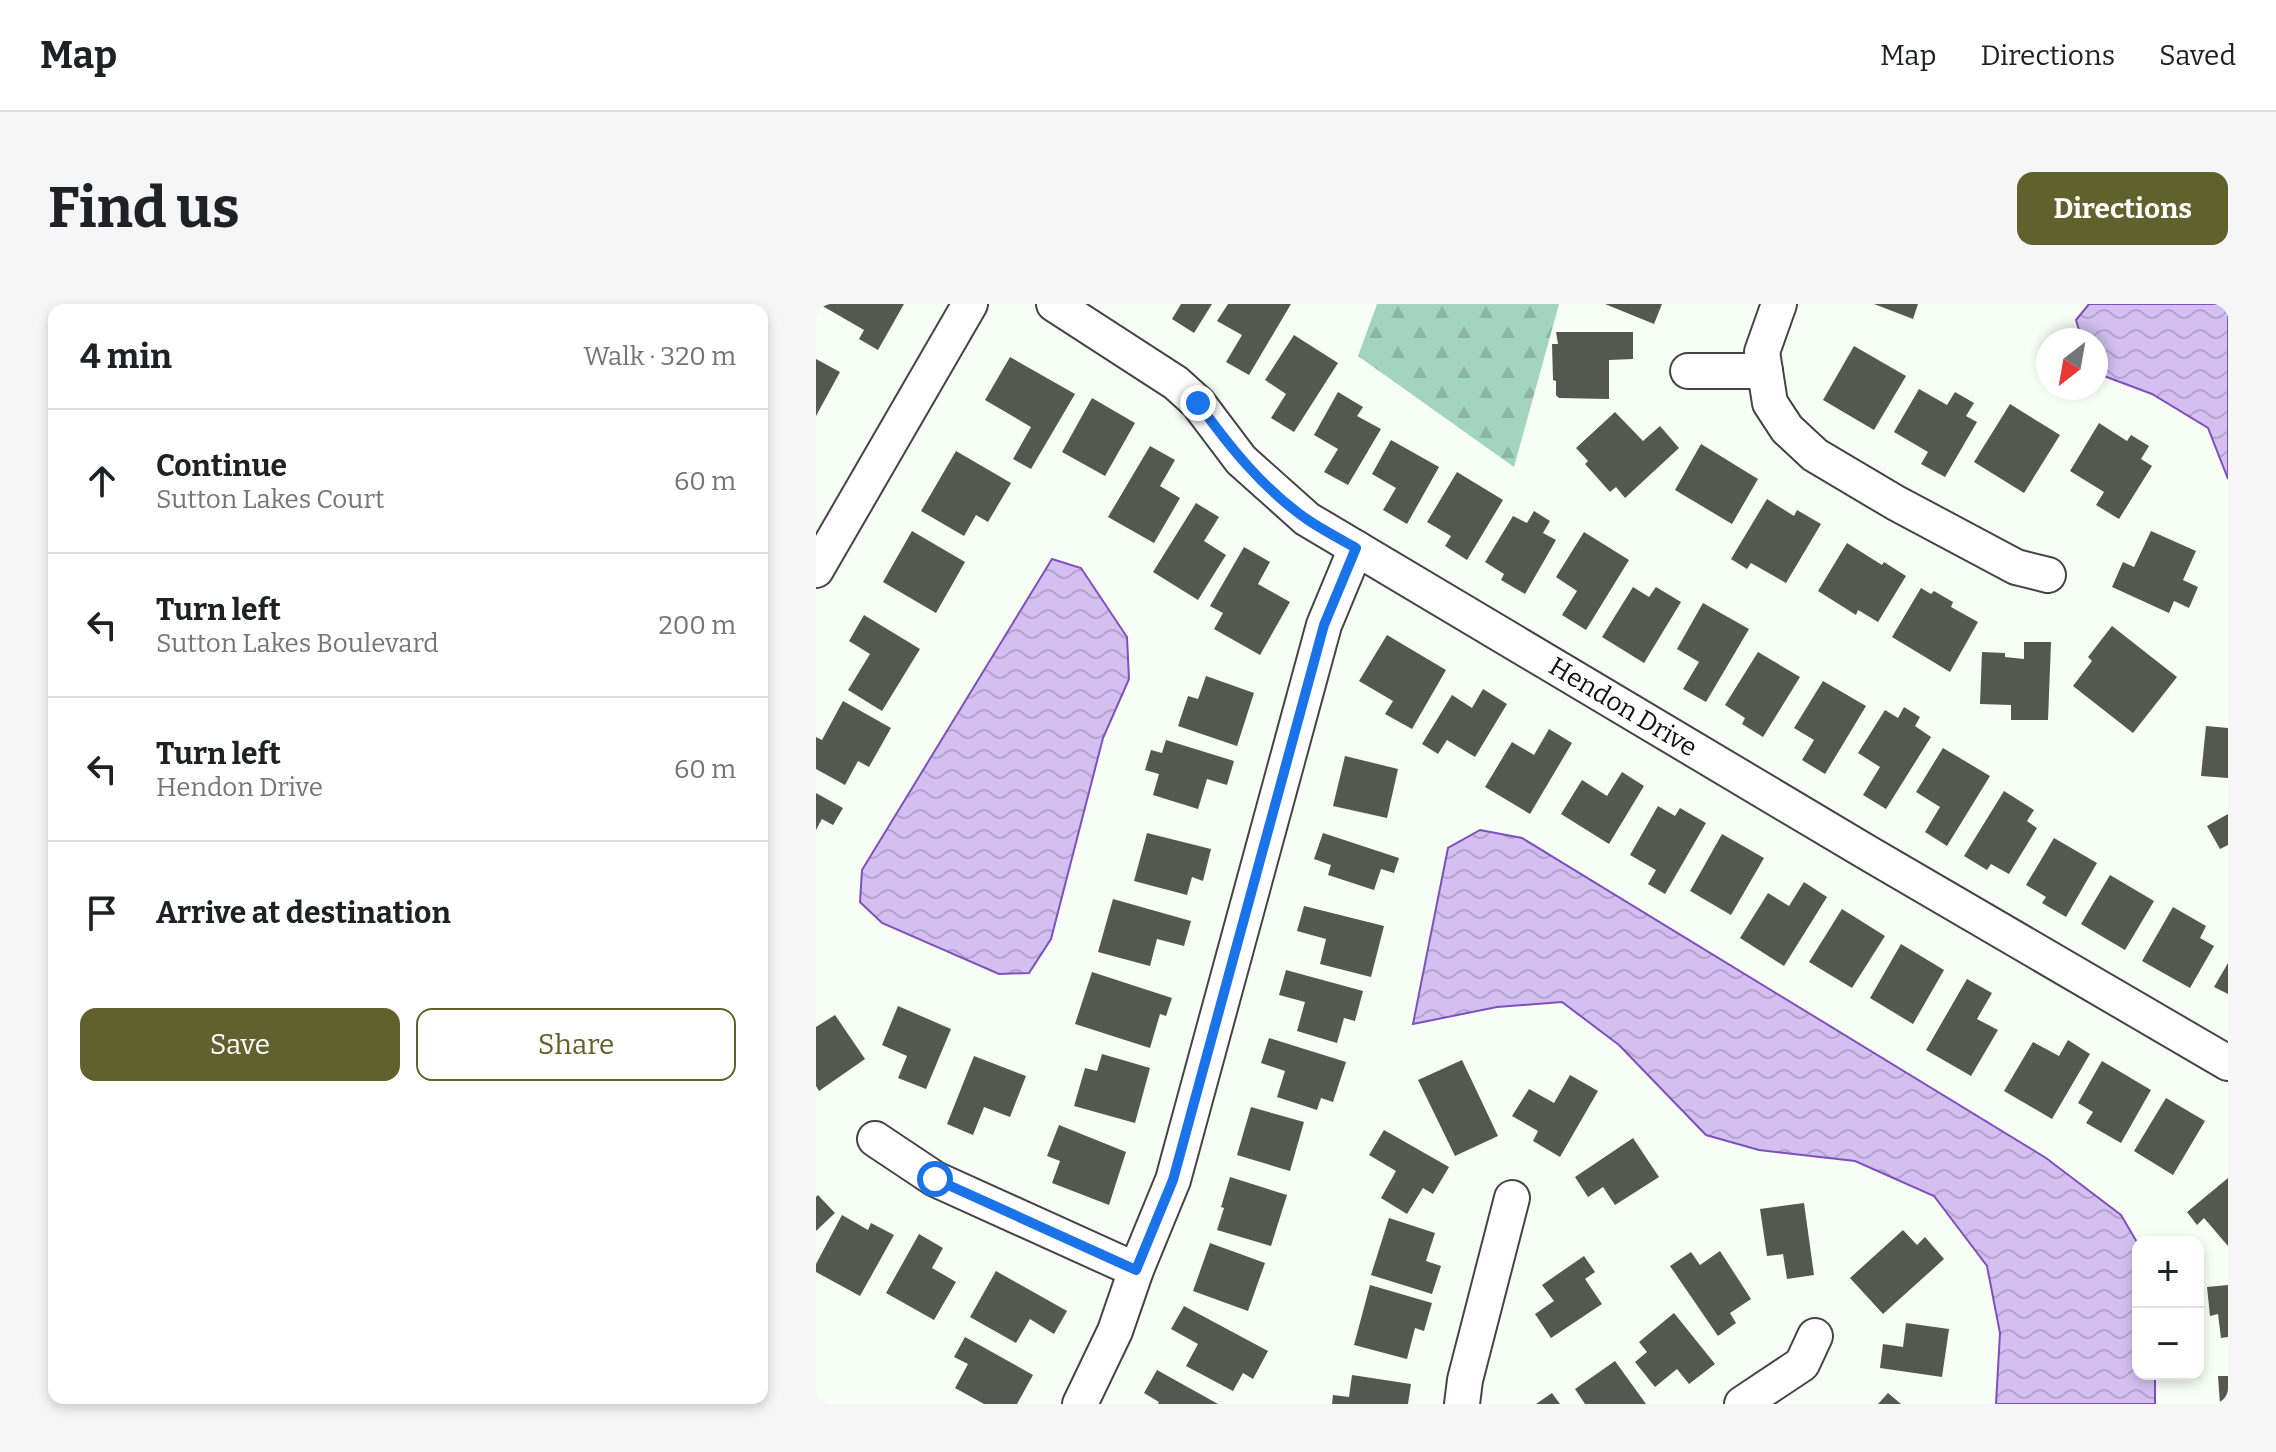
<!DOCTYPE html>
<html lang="en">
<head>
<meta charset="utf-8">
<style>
  body { margin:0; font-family:Bitter,serif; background:#f6f6f6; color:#202124 }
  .controls { position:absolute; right:24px; bottom:24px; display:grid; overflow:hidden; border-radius:16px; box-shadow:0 4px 12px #0003 }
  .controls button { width:72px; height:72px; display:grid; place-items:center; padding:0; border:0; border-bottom:2px solid #e0e0e0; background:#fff; color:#202124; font:40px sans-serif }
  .compass { position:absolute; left:1220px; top:24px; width:72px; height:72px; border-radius:50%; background:#fff; box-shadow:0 4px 12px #0003; rotate:211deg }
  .stop { position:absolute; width:24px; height:24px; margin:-18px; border:6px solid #1a73e8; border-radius:50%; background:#fff }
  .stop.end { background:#1a73e8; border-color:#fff; box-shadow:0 2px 8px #0008 }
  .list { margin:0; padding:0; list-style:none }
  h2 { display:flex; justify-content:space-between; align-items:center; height:104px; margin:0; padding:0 32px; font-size:34px }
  h2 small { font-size:26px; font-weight:400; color:#757577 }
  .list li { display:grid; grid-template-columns:52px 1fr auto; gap:24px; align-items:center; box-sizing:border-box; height:144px; padding:0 32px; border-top:2px solid #e0e0e0 }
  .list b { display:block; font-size:30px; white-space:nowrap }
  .list p { margin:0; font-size:26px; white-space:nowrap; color:#757577 }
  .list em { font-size:26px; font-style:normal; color:#757577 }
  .actions { display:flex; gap:16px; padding:24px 32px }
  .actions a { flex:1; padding:18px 0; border:2px solid #61612d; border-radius:16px; text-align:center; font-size:28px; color:#61612d }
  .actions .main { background:#61612d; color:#fff }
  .icon { flex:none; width:44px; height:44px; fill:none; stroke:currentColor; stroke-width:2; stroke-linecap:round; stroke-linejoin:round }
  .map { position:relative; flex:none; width:1412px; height:1100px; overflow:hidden; border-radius:16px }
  header { display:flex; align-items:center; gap:48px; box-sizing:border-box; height:112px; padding:0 40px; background:#fff; border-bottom:2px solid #e0e0e0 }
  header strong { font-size:38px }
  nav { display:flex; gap:44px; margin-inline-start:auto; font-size:28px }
  .intro { display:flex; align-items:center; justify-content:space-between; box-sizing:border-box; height:192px; padding:0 48px }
  h1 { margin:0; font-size:56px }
  .button { padding:20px 36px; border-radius:16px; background:#61612d; color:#fff; font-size:28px; font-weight:700 }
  main { display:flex; gap:48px; padding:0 48px }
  aside { flex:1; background:#fff; border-radius:16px; box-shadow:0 4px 12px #0003 }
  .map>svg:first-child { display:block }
  .forest { fill:url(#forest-firs) }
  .water { fill:url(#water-waves); stroke:#7f4fbe; stroke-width:2 }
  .building { fill:#54584e }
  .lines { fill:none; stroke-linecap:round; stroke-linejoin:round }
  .minor-casing { stroke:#444; stroke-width:38 }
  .minor { stroke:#fff; stroke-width:34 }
  .route { stroke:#1a73e8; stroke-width:10 }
  .labels { text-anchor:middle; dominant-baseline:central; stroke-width:8; stroke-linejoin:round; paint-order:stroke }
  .street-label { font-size:26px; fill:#111; stroke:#fff }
</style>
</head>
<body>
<header>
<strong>Map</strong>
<nav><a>Map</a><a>Directions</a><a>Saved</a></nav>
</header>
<div class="intro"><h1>Find us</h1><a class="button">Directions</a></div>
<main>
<aside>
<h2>4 min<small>Walk · 320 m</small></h2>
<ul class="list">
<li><svg class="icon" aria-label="ahead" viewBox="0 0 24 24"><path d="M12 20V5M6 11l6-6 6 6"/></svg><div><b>Continue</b><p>Sutton Lakes Court</p></div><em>60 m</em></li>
<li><svg class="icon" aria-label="left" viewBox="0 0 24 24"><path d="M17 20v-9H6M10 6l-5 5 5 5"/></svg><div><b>Turn left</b><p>Sutton Lakes Boulevard</p></div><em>200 m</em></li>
<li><svg class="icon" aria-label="left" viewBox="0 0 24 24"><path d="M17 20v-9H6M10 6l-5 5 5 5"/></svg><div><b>Turn left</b><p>Hendon Drive</p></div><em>60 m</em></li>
<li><svg class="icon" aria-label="arrive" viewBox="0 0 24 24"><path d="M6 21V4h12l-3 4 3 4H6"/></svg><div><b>Arrive at destination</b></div></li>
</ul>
<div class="actions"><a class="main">Save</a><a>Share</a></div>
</aside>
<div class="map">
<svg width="1412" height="1100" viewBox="0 0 1412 1100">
  <defs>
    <pattern id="forest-firs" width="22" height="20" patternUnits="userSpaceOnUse" patternTransform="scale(2)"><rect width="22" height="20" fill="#a3d4c0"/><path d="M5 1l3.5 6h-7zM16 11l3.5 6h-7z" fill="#8bb5a4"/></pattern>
    <pattern id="water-waves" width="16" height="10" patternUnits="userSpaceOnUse" patternTransform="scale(2)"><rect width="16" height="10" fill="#d3c0f0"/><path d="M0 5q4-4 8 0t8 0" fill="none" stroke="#b4a4cd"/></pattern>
  </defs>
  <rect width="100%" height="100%" fill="#f7fef6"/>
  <path class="forest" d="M561 0H743L698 163 542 52Z"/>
  <g class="water">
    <path d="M1273 0H1412V175L1392 124 1336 90 1280 69V36H1266L1260 16Z"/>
    <path d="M236 255 265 264 311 333 313 375 287 434 235 635 213 669 183 670 66 619 44 598 46 566Z"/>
    <path d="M664 526 706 534 1230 854 1305 911 1322 940V1070H1339V1100H1180L1184 1029 1171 962 1118 892 1039 857 943 846 890 831 803 741 746 698 681 703 597 720 632 544Z"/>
  </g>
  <g class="building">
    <path d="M3 0H88L62 46 43 35 48 26Z"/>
    <path d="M365 0H396L378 29 356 15Z"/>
    <path d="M412 0H475L433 71 410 58 426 31 401 17Z"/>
    <path d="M789 0H846L838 20Z"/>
    <path d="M1058 0H1102L1097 15Z"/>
    <path d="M740 28H817V55L793 56V95L743 94 740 91V77L737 76 736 40H742Z"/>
    <path d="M478 31 522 59 478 128 455 114 470 90 449 76Z"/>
    <path d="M1038 42 1090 72 1058 126 1007 96Z"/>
    <path d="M194 53 259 90 215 165 197 155 215 123 169 96Z"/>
    <path d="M0 55 24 68 0 112Z"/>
    <path d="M1103 85 1131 101 1139 88 1158 99 1150 112 1161 118 1129 173 1105 160 1112 148 1078 128Z"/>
    <path d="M522 88 547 103 541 112 565 125 532 181 508 168 522 145 498 131Z"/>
    <path d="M276 94 319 119 289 172 246 148Z"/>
    <path d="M1194 100 1244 131 1208 189 1158 158Z"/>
    <path d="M799 108 827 137 844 122 863 144 809 194 800 183 794 188 769 160 772 157 760 144Z"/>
    <path d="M1283 119 1311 137 1315 131 1333 142 1325 155 1336 162 1303 215 1280 201 1288 188 1254 167Z"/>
    <path d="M575 136 623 163 591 220 567 206 580 184 556 170Z"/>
    <path d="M885 140 942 175 916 220 859 186Z"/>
    <path d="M334 142 359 156 344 182 364 194 338 239 292 213Z"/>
    <path d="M140 147 195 179 172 218 160 211 148 232 105 207Z"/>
    <path d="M641 168 687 196 651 256 629 242 635 232 611 218Z"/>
    <path d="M951 195 978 212 981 206 1005 220 970 279 935 259 931 265 915 255Z"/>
    <path d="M380 199 403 213 388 237 410 251 382 296 337 268Z"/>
    <path d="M718 207 734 217 727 229 740 236 709 290 685 276 688 270 669 258 697 212 711 219Z"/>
    <path d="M96 227 149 258 120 309 67 278Z"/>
    <path d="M1335 227 1380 247 1367 276 1382 283 1373 304 1358 297 1353 309 1296 283 1307 258 1318 263Z"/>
    <path d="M768 228 813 256 770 326 746 311 761 287 740 273Z"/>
    <path d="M1031 239 1066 261 1068 258 1090 272 1062 318 1042 306 1040 311 1002 287Z"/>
    <path d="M428 243 454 258 442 280 474 298 444 351 398 325 407 309 394 302Z"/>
    <path d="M817 283 833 293 840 283 865 298 828 359 786 333Z"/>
    <path d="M1105 284 1115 290 1118 287 1137 298 1135 303 1162 318 1134 368 1076 333Z"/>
    <path d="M887 299 933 325 890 398 867 385 883 358 861 345Z"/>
    <path d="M48 311 104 345 66 407 32 386 54 350 33 337Z"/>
    <path d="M1296 322 1361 373 1317 429 1257 382 1276 357 1272 353Z"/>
    <path d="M571 331 630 366 596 425 569 410 577 397 543 377Z"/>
    <path d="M1208 338H1235L1232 416H1195V401L1164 400 1166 348 1189 349V353L1208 355Z"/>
    <path d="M942 348 984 373 947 433 926 420 929 414 909 401Z"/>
    <path d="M390 372 438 389 421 442 362 422 372 392 382 395Z"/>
    <path d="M1007 377 1050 402 1009 470 986 456 998 436 978 424Z"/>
    <path d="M667 385 691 400 659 453 631 436 622 450 606 440 636 391 656 404Z"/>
    <path d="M27 397 75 424 53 463 42 457 29 481 0 465V433L6 436Z"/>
    <path d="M1088 403 1104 413 1099 422 1115 433 1070 505 1047 491 1064 463 1042 449 1069 406 1082 414Z"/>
    <path d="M1390 422 1412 424V474L1385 472Z"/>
    <path d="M733 425 756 439 714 510 669 483 696 438 718 451Z"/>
    <path d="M350 436 418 457 411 481 391 475 382 505 337 491 343 470 329 466 335 446 346 449Z"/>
    <path d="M1127 444 1174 472 1131 542 1109 528 1124 503 1100 488Z"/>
    <path d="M529 452 582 465 571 514 517 502Z"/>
    <path d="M806 468 828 482 793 540 745 510 766 476 791 492Z"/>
    <path d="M1188 487 1218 506 1211 517 1221 524 1193 570 1175 560 1171 566 1148 552Z"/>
    <path d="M0 489 27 504 17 521 6 515 0 526Z"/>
    <path d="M842 502 859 512 864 504 890 519 849 590 832 580 840 566 814 551Z"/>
    <path d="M1412 510V541L1404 545 1391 522Z"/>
    <path d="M331 529 395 545 387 577 376 573 371 591 318 577Z"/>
    <path d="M507 529 583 554 578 569 565 565 558 586 512 571 515 561 498 555Z"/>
    <path d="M906 530 948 554 915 611 874 587Z"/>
    <path d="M1238 534 1281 559 1250 613 1226 599 1230 593 1210 581Z"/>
    <path d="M1294 571 1338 597 1309 646 1265 620Z"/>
    <path d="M988 578 1011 593 968 662 924 634 952 589 973 602Z"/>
    <path d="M297 595 375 617 368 642 341 635 334 662 282 648Z"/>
    <path d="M488 602 568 622 555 673 504 660 510 635 481 627Z"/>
    <path d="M1357 603 1390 622 1384 634 1398 642 1374 684 1326 657Z"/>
    <path d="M1026 605 1069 632 1036 684 993 658Z"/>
    <path d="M1085 640 1128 666 1097 720 1054 694Z"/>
    <path d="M1412 659V690L1398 683Z"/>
    <path d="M470 666 547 687 539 717 528 714 521 739 481 727 489 698 463 691Z"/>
    <path d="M276 668 356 694 350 712 344 710 334 744 259 720Z"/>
    <path d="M1151 675 1176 689 1161 715 1182 726 1155 772 1110 746Z"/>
    <path d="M82 702 135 725 110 785 82 774 91 752 66 741Z"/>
    <path d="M19 711 49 755 3 787 0 782V723Z"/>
    <path d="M453 734 530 758 517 798 505 794 501 806 461 793 469 767 445 759Z"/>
    <path d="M1252 736 1274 750 1236 815 1188 787 1217 738 1243 752Z"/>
    <path d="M286 750 334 764 319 819 258 802 269 764 281 767Z"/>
    <path d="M158 752 210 772 194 813 168 803 157 831 131 820Z"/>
    <path d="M646 756 682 832 639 852 602 776Z"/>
    <path d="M1286 757 1335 786 1305 839 1270 819 1277 808 1262 799Z"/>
    <path d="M754 771 782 787 744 853 717 837 722 827 696 812 713 785 738 799Z"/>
    <path d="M1350 794 1389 817 1357 871 1318 847Z"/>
    <path d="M435 803 488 818 474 867 421 851Z"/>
    <path d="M243 821 310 848 293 901 236 879 244 857 231 852Z"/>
    <path d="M568 826 633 863 617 890 607 884 591 910 565 894 580 867 553 851Z"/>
    <path d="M817 834 843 873 799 901 787 883 772 893 759 873Z"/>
    <path d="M414 873 471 891 455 942 401 926 408 904 405 903Z"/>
    <path d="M1412 874V942L1388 914 1381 921 1371 908Z"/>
    <path d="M2 891 19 909 0 927V893Z"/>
    <path d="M988 899 998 971 971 975 967 950 951 952 944 905Z"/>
    <path d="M26 911 52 926 55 919 78 931 44 992 0 968V960Z"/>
    <path d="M573 914 619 929 610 957 625 962 616 990 555 971Z"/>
    <path d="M1087 926 1101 941 1109 933 1128 955 1067 1010 1034 974Z"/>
    <path d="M103 930 127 944 116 964 140 978 118 1016 70 989Z"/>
    <path d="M394 939 449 959 432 1007 377 987Z"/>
    <path d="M904 947 935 995 914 1009 920 1019 902 1032 854 962 875 948 884 961Z"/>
    <path d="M768 952 779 968 769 975 786 1000 735 1034 719 1010 738 997 726 981Z"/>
    <path d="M180 967 251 1007 238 1030 214 1015 200 1039 154 1013Z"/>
    <path d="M554 981 616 999 608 1027 599 1024 591 1055 538 1041Z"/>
    <path d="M1412 981V1033L1405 1034 1402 1010 1394 1012 1391 983Z"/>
    <path d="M368 1002 452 1047 437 1075 427 1069 417 1087 370 1062 382 1040 355 1025Z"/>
    <path d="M858 1009 899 1060 873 1080 861 1065 839 1083 819 1058 831 1048 823 1038Z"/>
    <path d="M1090 1019 1133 1025 1126 1073 1064 1064 1067 1040 1087 1043Z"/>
    <path d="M149 1033 217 1071 201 1100H168L139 1084 152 1060 138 1053Z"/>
    <path d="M799 1057 830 1100H769L759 1085Z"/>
    <path d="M341 1066 402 1100H342L343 1098 328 1089Z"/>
    <path d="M536 1071 595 1080 592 1100H516L517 1091 533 1093Z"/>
    <path d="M1402 1072H1412V1100H1404Z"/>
    <path d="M736 1089 744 1100H720Z"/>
    <path d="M1072 1089 1085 1100H1062Z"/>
  </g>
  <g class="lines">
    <defs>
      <g id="minor">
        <path d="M238 0 360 79 382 99 425 156 491 215 1052 549 1412 759"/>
        <path d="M963 0 946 48 954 99 971 125 999 151 1080 199 1200 263 1232 271"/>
        <path d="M872 67H949"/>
        <path d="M0 266 154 0"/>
        <path d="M59 835 119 875 320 966"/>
        <path d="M264 1100 299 1027 320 966 357 876 508 321 540 244"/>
        <path d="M646 1100 649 1076 696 894"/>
        <path d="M926 1100 986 1060 999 1032"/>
      </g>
    </defs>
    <use href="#minor" class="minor-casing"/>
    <use href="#minor" class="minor"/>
  </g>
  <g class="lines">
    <path class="route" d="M119 875 320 966 357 876 508 321 540 244C524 235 507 226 492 216 447 185 413 142 382 99"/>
  </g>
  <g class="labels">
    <g class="street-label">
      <text transform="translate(807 403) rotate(31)">Hendon Drive</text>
    </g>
  </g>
</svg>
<div class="controls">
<button>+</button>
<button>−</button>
</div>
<svg class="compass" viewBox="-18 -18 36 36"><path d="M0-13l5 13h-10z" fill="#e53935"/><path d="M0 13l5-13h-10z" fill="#757577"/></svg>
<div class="stop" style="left:119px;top:875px"></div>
<div class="stop end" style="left:382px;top:99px"></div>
</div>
</main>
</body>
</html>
